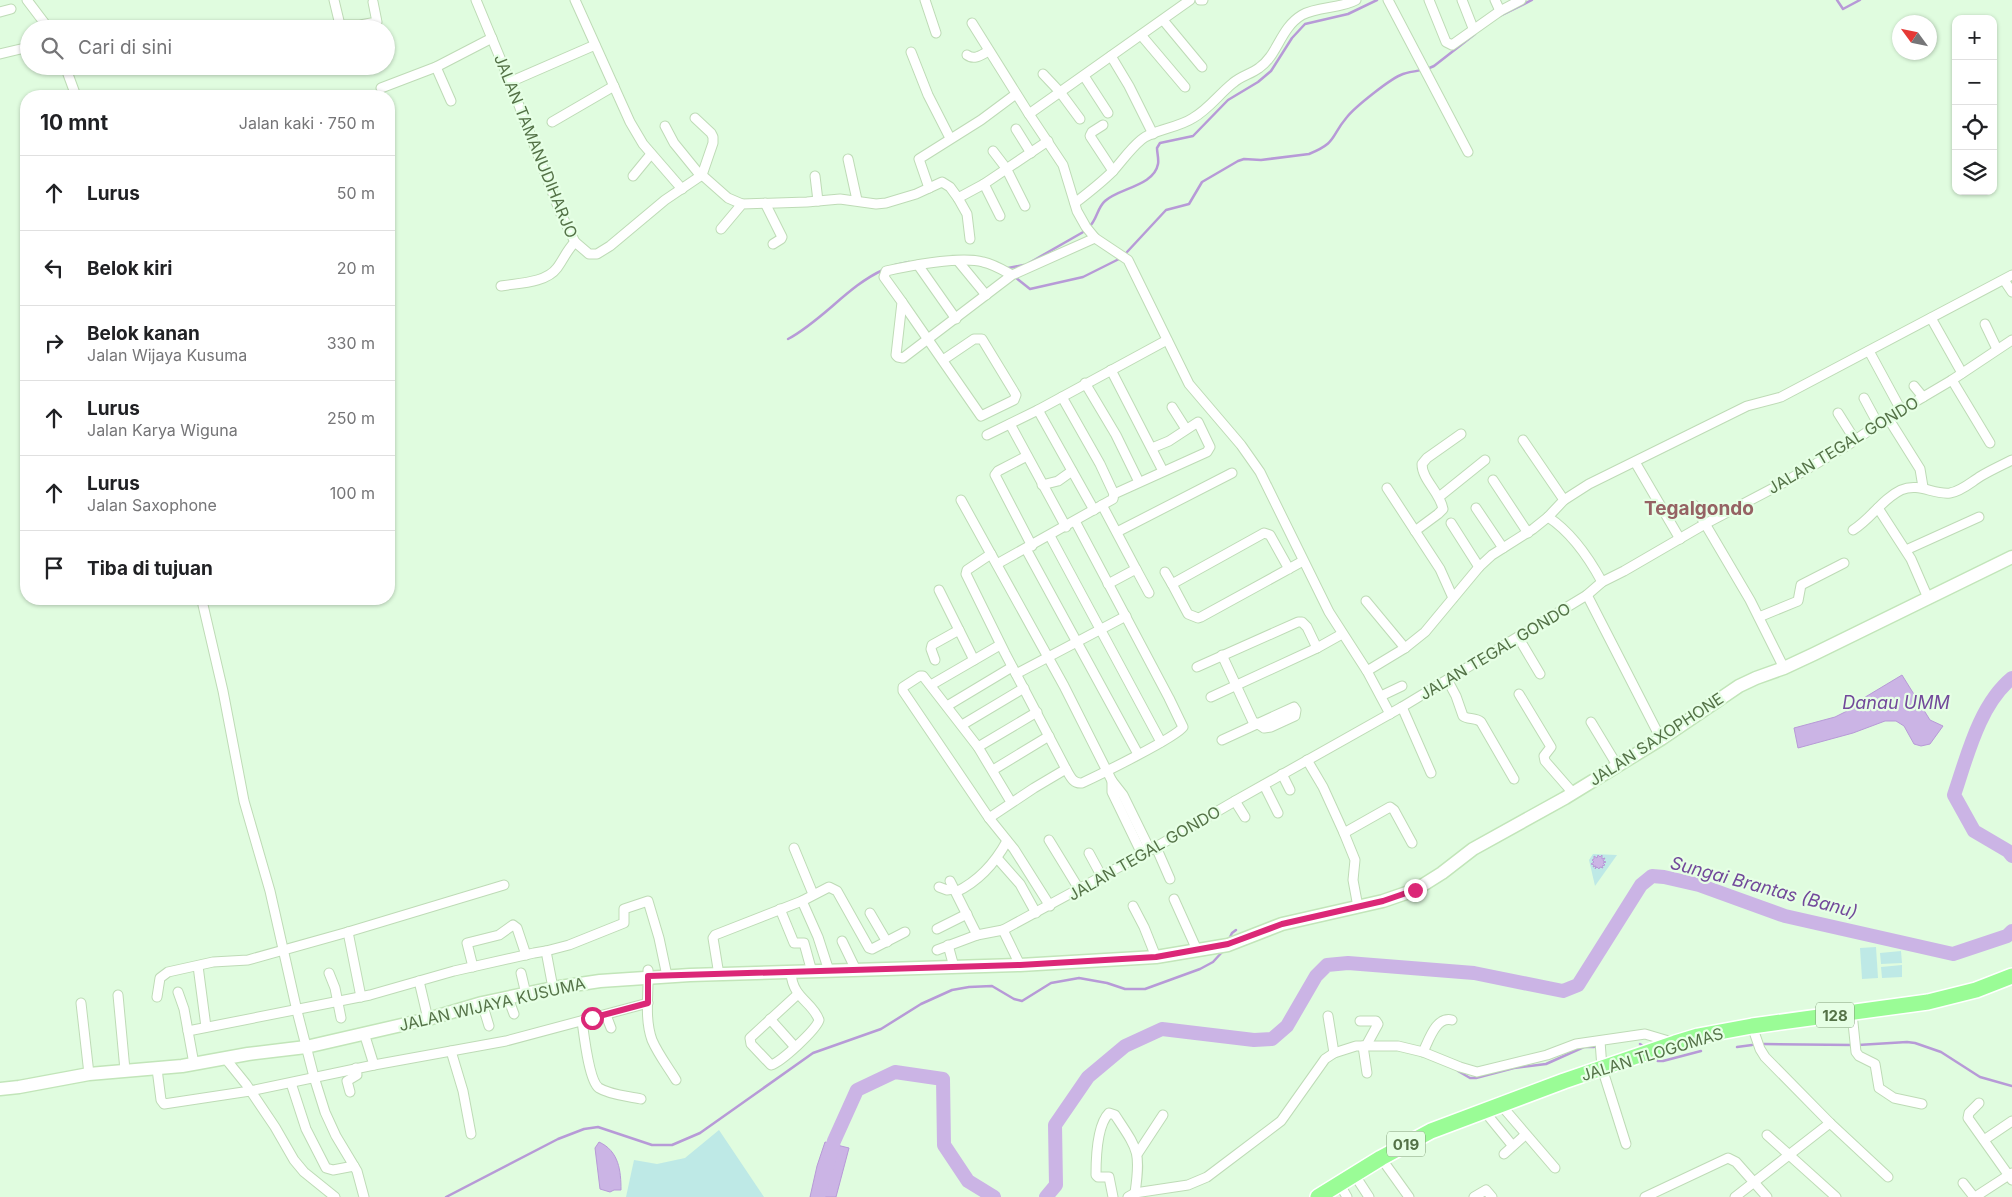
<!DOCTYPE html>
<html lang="id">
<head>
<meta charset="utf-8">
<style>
  body { margin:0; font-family:Inter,sans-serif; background:#f6f6f6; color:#202124 }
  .controls { position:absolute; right:15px; top:15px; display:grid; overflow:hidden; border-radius:10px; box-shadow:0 1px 4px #0004 }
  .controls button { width:45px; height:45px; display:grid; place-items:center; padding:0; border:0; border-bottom:1px solid #e0e0e0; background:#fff; color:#202124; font:25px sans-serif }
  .compass { position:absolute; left:1892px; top:15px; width:45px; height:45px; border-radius:50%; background:#fff; box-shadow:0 1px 4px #0004; rotate:303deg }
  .stop { position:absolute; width:15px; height:15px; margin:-11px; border:4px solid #db2777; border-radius:50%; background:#fff }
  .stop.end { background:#db2777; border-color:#fff; box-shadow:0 1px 5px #0008 }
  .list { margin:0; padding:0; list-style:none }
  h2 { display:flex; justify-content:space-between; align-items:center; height:65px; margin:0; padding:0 20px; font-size:21px }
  h2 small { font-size:16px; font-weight:400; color:#757577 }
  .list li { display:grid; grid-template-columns:32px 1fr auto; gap:15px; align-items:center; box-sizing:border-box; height:75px; padding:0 20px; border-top:1px solid #e0e0e0 }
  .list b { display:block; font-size:19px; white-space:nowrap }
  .list p { margin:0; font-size:16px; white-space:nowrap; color:#757577 }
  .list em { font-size:16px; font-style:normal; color:#757577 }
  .icon { flex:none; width:28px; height:28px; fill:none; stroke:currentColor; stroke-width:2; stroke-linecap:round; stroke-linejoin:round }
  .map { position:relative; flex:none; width:2012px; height:1197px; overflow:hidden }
  .search { position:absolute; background:#fff; box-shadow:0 1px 4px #0004; left:20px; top:20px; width:375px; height:55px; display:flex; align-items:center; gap:12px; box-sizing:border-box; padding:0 18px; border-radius:28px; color:#757577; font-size:19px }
  .panel { position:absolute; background:#fff; box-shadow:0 1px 4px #0004; left:20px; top:90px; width:375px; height:515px; border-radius:20px }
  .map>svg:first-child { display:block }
  .green { fill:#bee9e6 }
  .water { fill:#cbb4e5; stroke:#b79ad7 }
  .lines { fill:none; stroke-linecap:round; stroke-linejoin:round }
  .stream { stroke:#b79ad7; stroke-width:2.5 }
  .river { stroke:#cbb4e5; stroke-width:14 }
  .minor-casing { stroke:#bedbb6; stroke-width:11 }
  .secondary-casing { stroke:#c2e5b9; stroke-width:15 }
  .primary-casing { stroke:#fff; stroke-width:18 }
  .minor { stroke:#fff; stroke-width:9 }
  .secondary { stroke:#fff; stroke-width:12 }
  .primary { stroke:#9afc96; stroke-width:15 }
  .route { stroke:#db2777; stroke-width:6 }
  .labels { text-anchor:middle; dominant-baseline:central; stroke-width:4.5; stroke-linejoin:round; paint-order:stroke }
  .shield { fill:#e6ffe5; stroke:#809c76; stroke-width:1 }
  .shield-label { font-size:15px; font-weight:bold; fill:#547247 }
  .street-label { font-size:16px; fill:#547247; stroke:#e6ffe5 }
  .water-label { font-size:18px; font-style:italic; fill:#72499a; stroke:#e6ffe5 }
  .quarter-label { font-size:19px; font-weight:bold; fill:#956263; stroke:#e6ffe5 }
</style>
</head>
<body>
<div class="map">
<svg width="2012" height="1197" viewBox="0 0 2012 1197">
  <rect width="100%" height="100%" fill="#e0fcdf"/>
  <g class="green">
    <path d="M1593 854 1617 855 1595 886 1589 860Z"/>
    <path d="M1876 947 1878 978 1862 979 1860 948Z"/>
    <path d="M1901 951 1902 963 1881 964 1880 953Z"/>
    <path d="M1902 965V977L1882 978 1881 967Z"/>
    <path d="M719 1130 764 1197H626L634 1160 657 1164 685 1158Z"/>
  </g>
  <g class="water">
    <path d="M1902 675 1930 720 1943 726 1930 744 1921 746 1914 744 1904 726 1896 721H1885L1853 733 1798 748 1794 728 1835 717 1857 706 1862 699Z"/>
    <path d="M1598 855 1600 857 1602 855V859L1605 858 1603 861 1606 862 1603 863 1605 865 1602 866 1603 868 1600 867 1599 869 1597 867 1595 869 1596 866 1593 867 1594 865 1591 864 1594 862 1592 860 1594 859V856L1597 858Z"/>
    <path d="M599 1142C619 1151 621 1171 621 1190H614L610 1192 600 1189 595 1148Z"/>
    <path d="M825 1142 849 1148 836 1197H810L817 1166Z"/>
  </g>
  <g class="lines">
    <g class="stream">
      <path d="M1837 0 1843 9 1860 0"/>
      <path d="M1500 16 1532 0"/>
      <path d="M1427 69 1434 66 1475 34"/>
      <path d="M1089 227C1097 220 1097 208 1105 201 1119 188 1154 186 1158 164 1159 159 1157 153 1157 148L1160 143 1193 136 1228 100 1258 82 1271 71 1292 38 1305 24 1348 14 1377 0"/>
      <path d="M1127 252 1166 210 1189 204 1202 182 1238 161 1244 159 1261 160 1309 154C1338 142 1330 137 1347 117 1355 107 1391 78 1403 74 1409 72 1416 71 1422 70"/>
      <path d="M1029 263 1085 231"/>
      <path d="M895 265 909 262"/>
      <path d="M1008 268 1024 265"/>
      <path d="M1015 277 1030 289 1083 277 1119 259"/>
      <path d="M788 339C822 321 849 285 883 270"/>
      <path d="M1229 939 1232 933 1236 930"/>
      <path d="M1640 1044 1646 1048"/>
      <path d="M1764 1044 1853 1045"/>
      <path d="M1858 1045 1907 1042 1915 1043 1941 1052 1980 1077 2012 1086"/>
      <path d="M1737 1047 1752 1045"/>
      <path d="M1653 1056 1658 1061H1663L1701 1051"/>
      <path d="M1458 1071 1470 1078H1476L1514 1068 1546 1064 1584 1047H1594"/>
      <path d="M446 1197 558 1139 584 1129 598 1127 652 1145H672L700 1133 813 1053 881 1029 921 1004 952 990 969 987 992 986 1014 999 1022 1001 1051 983 1079 978 1107 983 1125 989H1145L1200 969 1213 962 1223 951"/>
    </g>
    <g class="river">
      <path d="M2012 678C1979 705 1967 757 1954 795L1974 831 2008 851 2012 856"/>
      <path d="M818 1197 834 1141 857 1090 895 1072 943 1079 944 1145 968 1181 994 1197"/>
      <path d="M1046 1197 1056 1185 1055 1125 1088 1077 1125 1046 1162 1029 1254 1040 1272 1039 1287 1026 1316 976 1327 965 1348 963 1474 973 1563 991 1578 985 1641 885 1652 876 1664 877 1699 885 1785 916 1953 954 2007 936 2012 931"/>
    </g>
    <defs>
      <g id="minor">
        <path d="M27 0 49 29"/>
        <path d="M334 0 340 25H360L377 22 373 2"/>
        <path d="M476 0 510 82 560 212 575 242 589 254H597L610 246 665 200 702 175 713 143V137L711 133 695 118"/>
        <path d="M575 0 630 122 643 144 682 189"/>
        <path d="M925 0 936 33"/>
        <path d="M1190 0 1029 114 1063 165 1077 211 1086 227 1095 238 1128 260 1189 384 1241 445 1260 472 1329 612 1367 671 1390 714"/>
        <path d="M1200 0H1203"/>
        <path d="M1388 0 1468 152"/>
        <path d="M1429 0 1446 42 1452 45 1500 11 1521 0"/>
        <path d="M1462 0 1473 28"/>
        <path d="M1495 0 1500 11"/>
        <path d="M0 12 11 9"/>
        <path d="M1163 20 1202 67"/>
        <path d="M972 23 1029 114"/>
        <path d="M1141 35 1185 87"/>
        <path d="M911 52 928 95 950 138"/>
        <path d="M0 54 29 47"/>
        <path d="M967 55C975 61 982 54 989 51"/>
        <path d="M1111 56 1129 86 1153 134"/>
        <path d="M65 66 76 96"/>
        <path d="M436 67 451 101"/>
        <path d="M1043 74 1060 92 1080 119"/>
        <path d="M1084 76 1108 113"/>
        <path d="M510 82 595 45"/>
        <path d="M381 88 436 67 492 38"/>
        <path d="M552 122 614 86"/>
        <path d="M1103 125 1092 132 1090 136 1113 171"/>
        <path d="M665 126 674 143 700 175"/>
        <path d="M1016 129 1031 153"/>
        <path d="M993 151 1006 168 1025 206"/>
        <path d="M848 159 857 200"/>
        <path d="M702 175 728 198 742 204"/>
        <path d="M633 176 651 154"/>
        <path d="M815 176 818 201"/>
        <path d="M984 184 1000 216"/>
        <path d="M929 188 919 159 981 120 1016 94"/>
        <path d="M958 198 967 214 970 239"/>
        <path d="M765 203 782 237 781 239 773 244"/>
        <path d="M1075 203C1088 193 1101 183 1113 171 1122 161 1130 149 1141 140 1152 130 1178 128 1193 118 1209 109 1219 94 1233 83 1241 76 1251 74 1259 68 1278 55 1280 28 1302 15 1318 6 1340 9 1356 0"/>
        <path d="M721 229 742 204 807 202 840 199 876 204 886 203 916 194 942 182 950 187 958 198 984 184 1048 141"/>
        <path d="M958 261 986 295"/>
        <path d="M918 265 956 319"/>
        <path d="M1012 275C1003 270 993 264 983 262 961 256 909 266 886 271L884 277 902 302 896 355 898 357 903 358 1012 275 1095 238"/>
        <path d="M2004 280 2012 292"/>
        <path d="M501 286C518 283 546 283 557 268 563 260 567 250 575 242"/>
        <path d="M902 302 981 416 1014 400 1016 395 982 339H974L943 360"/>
        <path d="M1931 318 1962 373"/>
        <path d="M1985 324 1997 349"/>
        <path d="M1869 351 1901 410"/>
        <path d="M1111 370 1163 471"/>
        <path d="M1952 380 1990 443"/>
        <path d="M1085 383 1116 435 1139 482"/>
        <path d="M1914 386 1923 397"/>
        <path d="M1062 397 1100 464 1114 494"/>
        <path d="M1864 398 1878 424"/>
        <path d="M1172 407 1186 429"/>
        <path d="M1038 410 1094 510"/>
        <path d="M1838 413 1855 440"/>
        <path d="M1888 418 1920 469 1923 487"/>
        <path d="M1010 424 1066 527"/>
        <path d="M987 435 1038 410 1167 340"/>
        <path d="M1523 440 1564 500"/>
        <path d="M1027 456 998 471 995 475 1032 546"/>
        <path d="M1635 462 1680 539"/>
        <path d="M1493 480 1528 533"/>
        <path d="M1042 485 1058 481 1072 471"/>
        <path d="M1387 488 1440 569 1453 598"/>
        <path d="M1439 497 1485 460"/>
        <path d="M961 500 1064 686 1112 781 1123 795 1150 850"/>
        <path d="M1102 505 1136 569 1108 584"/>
        <path d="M1694 505 1750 600 1784 668"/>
        <path d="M1476 508 1503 548"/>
        <path d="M1878 508 1911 559 1928 598"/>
        <path d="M1548 517C1571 532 1589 558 1602 582"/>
        <path d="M1451 523 1479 567"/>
        <path d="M1853 530C1871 519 1882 499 1901 490 1919 482 1933 495 1950 493 1962 491 1971 482 1981 476 1991 470 2002 465 2012 460"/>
        <path d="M1415 531 1438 514 1443 509C1440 492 1422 480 1422 464L1427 458 1461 434"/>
        <path d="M1117 532 1232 473"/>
        <path d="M1050 536 1161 742"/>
        <path d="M1026 549 1138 754"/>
        <path d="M1906 550 1979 517"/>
        <path d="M991 554 967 570 966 574 1005 653 1066 769C1070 776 1073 784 1082 783 1097 776 1177 737 1183 727L1169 698 1075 521"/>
        <path d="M997 564 1113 499 1114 494 1207 452 1210 447 1198 422 1169 441 1152 448"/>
        <path d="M1136 569 1149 593"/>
        <path d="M1289 569 1270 535 1264 533 1172 584 1188 614 1198 618 1201 617 1303 561"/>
        <path d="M1165 572 1172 584"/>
        <path d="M939 590 959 630"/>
        <path d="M1587 595 1661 739"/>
        <path d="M1366 601 1405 648"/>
        <path d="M203 605 223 691 244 801 270 891 297 1011 314 1077 325 1112 336 1136 357 1171 364 1197"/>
        <path d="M1759 617 1798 601 1801 585 1844 563"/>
        <path d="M1518 637 1540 674"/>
        <path d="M1222 655 1254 724"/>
        <path d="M935 660 931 649 932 645 959 630 974 660"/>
        <path d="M1197 667 1298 622H1302L1307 627 1317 648"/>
        <path d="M1367 671 1405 648 1425 632 1479 567 1492 555 1533 529 1548 517 1564 500 1589 484 1747 406 1781 397 2012 275"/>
        <path d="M1016 674 1126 616"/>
        <path d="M1448 681 1456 696 1463 716C1468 720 1475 717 1481 722L1514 779"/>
        <path d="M931 685 1000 645"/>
        <path d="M1519 694 1551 747 1544 756 1545 761 1573 793"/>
        <path d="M1381 696 1402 686"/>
        <path d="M1211 697 1317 648 1342 634"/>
        <path d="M947 706 1012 667"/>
        <path d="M1402 707 1431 773"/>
        <path d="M1591 722 1617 765"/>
        <path d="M962 725 1024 688"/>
        <path d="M1222 740 1294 707 1296 710 1295 716 1271 727 1264 728 1257 723"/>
        <path d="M978 747 1037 712"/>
        <path d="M1307 760 1323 787 1344 833 1390 807 1394 810 1412 843"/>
        <path d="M993 770 1049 736"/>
        <path d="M1282 774 1290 790"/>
        <path d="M1112 781V792L1142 854"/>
        <path d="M1264 785 1278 813"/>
        <path d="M1235 801 1245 817"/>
        <path d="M1011 802 978 747 923 676H920L903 687V691L989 818 1014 849 1050 906"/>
        <path d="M989 818 1034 788 1066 769"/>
        <path d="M1344 833 1355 860 1353 880 1358 907"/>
        <path d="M1049 840 1079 889"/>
        <path d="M1156 847 1170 879"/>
        <path d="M794 848 813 894"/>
        <path d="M1089 853 1102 877"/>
        <path d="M997 858 1020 884 1036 913"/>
        <path d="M950 881 977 935 1003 930"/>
        <path d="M939 887 947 890 954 889"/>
        <path d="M956 892C979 881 995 863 1007 841"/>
        <path d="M1174 899 1197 950"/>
        <path d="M802 901 818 937 829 971"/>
        <path d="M1133 906 1144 927 1156 957"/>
        <path d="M780 909 794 943H804L812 972"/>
        <path d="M870 913 887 942"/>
        <path d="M937 929 967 914"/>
        <path d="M348 932 361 997"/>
        <path d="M842 941 856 970"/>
        <path d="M948 945 954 967"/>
        <path d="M937 950 977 935"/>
        <path d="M546 951 569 945 624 923V909L648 901 659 938 667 976"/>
        <path d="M1020 965 1003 930 1156 847 1235 801 1402 707 1587 595 1602 582 1624 571 1705 524 1783 483 1848 445 1886 419 1952 380 2012 340"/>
        <path d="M198 966 206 1027"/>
        <path d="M473 967 467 943 499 935 513 925 517 928 526 955"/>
        <path d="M648 970C649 992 644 1018 652 1040 658 1054 668 1067 676 1080"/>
        <path d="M329 973 335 988 341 1018"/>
        <path d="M521 973 526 994"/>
        <path d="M791 973C793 999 812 1001 819 1020 816 1030 781 1062 771 1065L751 1044 750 1038 798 994"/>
        <path d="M719 975 713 938 715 935 802 901 829 887 837 891 869 948 872 949 905 932"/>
        <path d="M419 981 428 1019"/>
        <path d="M178 992 184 1009 188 1031"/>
        <path d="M118 995 125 1070"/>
        <path d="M157 997 160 978 168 972 213 962 248 960 348 932 504 885"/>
        <path d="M508 998 514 1014"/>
        <path d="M81 1003 89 1074"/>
        <path d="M482 1003 489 1026"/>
        <path d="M1852 1013 1856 1052 1859 1056 1875 1064 1879 1088 1894 1098 1922 1104"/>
        <path d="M606 1015 611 1028"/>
        <path d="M1328 1016 1334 1053"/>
        <path d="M770 1019 795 1047"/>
        <path d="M582 1021C584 1035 589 1081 599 1088 610 1095 628 1096 641 1099"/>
        <path d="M1360 1021H1376L1378 1024 1366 1046"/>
        <path d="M1752 1026 1760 1049 1765 1057 1830 1123 1888 1177"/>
        <path d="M364 1033 374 1065"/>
        <path d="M1600 1041 1602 1068 1626 1144"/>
        <path d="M1363 1046 1367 1073"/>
        <path d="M451 1051 463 1091 471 1134"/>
        <path d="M1423 1052C1429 1040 1436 1016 1452 1020"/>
        <path d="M225 1058 246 1084 275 1127 294 1160 304 1172 335 1197"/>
        <path d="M194 1064 188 1031 370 995 454 971 534 953 546 951 553 988"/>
        <path d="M157 1069 161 1100 164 1104 250 1091 374 1065 506 1041 648 1003"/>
        <path d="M291 1083 306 1129 326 1168 333 1170 354 1166"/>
        <path d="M350 1092 347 1081 357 1075 356 1068"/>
        <path d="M1979 1103 1969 1113 1968 1118 2012 1180"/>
        <path d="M1501 1105 1555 1168"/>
        <path d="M1485 1112 1512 1145"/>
        <path d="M1767 1135 1836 1197"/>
        <path d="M1984 1140 2012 1121"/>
        <path d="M1138 1153 1163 1115"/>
        <path d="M1504 1154 1525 1135"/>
        <path d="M1381 1158 1409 1197"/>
        <path d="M1354 1174 1369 1197"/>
        <path d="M1339 1183 1347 1197"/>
        <path d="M1963 1183 1974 1197"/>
        <path d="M1113 1197 1109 1177H1098L1096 1175C1096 1158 1097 1125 1109 1113L1115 1115C1138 1150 1141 1151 1135 1193"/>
        <path d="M1128 1197 1135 1193 1188 1185 1207 1177 1281 1121 1325 1059 1334 1053 1356 1046H1398L1423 1052 1460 1067 1477 1072 1547 1055 1576 1044 1645 1034 1672 1042"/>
        <path d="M1474 1197 1486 1190 1492 1197"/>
        <path d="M1645 1197 1728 1158 1736 1162 1767 1197"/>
        <path d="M1735 1197 1830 1123"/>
        <path d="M1975 1197 2012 1173"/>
      </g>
      <path id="secondary" d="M0 1089 19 1087 89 1074 182 1066 248 1054 306 1047 428 1019 482 1003 553 988 600 981 690 975 1020 965 1156 957 1228 945 1282 924 1383 901 1415 890 1442 873 1473 849 1565 798 1661 739 1739 686 1756 678 1784 668 1814 654 2012 557"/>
      <path id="primary" d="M1318 1197 1381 1158 1431 1131 1564 1081 1675 1043 1698 1036 1752 1026 1928 1002 1976 990 2012 976"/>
    </defs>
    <use href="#minor" class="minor-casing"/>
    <use href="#secondary" class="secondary-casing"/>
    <use href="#primary" class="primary-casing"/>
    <use href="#minor" class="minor"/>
    <use href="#secondary" class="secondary"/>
    <use href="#primary" class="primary"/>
  </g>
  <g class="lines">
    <path class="route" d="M592 1018 648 1003V976L1020 965 1156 957 1228 944 1282 924 1383 901 1415 890"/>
  </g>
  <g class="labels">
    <g class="shield">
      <rect x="1816" y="1002.5" width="38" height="25" rx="4"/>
      <rect x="1387" y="1131.5" width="38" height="25" rx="4"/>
    </g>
    <g class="shield-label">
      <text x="1835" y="1015">128</text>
      <text x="1406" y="1144">019</text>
    </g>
    <g class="street-label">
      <text transform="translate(536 146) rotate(68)">JALAN TAMANUDIHARJO</text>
      <text transform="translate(1843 445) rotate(-31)">JALAN TEGAL GONDO</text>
      <text transform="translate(1495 651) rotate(-31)">JALAN TEGAL GONDO</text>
      <text transform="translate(1656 739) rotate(-33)">JALAN SAXOPHONE</text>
      <text transform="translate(1144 853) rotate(-30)">JALAN TEGAL GONDO</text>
      <text transform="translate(492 1004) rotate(-13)">JALAN WIJAYA KUSUMA</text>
      <text transform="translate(1652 1054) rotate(-17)">JALAN TLOGOMAS</text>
    </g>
    <g class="water-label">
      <text x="1896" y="702">Danau UMM</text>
      <text transform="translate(1764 887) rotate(15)">Sungai Brantas (Banu)</text>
    </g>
    <g class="quarter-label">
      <text x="1699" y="508">Tegalgondo</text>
    </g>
  </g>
</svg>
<div class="controls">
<button>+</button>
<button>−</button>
<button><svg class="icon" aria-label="locate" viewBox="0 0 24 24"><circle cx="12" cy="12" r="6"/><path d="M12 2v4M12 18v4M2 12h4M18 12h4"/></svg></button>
<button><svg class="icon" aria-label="layers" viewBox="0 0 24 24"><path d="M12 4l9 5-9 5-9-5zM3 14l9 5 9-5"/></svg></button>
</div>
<svg class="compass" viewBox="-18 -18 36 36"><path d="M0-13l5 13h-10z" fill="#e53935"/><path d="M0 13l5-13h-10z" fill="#757577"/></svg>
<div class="stop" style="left:592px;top:1018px"></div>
<div class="stop end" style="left:1415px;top:890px"></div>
<div class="search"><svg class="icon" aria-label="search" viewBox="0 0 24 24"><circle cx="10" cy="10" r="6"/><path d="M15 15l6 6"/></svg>Cari di sini</div>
<section class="panel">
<h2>10 mnt<small>Jalan kaki · 750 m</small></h2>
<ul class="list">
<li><svg class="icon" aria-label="ahead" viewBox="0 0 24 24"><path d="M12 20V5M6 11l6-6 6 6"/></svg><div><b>Lurus</b></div><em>50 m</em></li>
<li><svg class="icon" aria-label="left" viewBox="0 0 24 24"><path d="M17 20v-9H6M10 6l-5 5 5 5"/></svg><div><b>Belok kiri</b></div><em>20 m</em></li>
<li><svg class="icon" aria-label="right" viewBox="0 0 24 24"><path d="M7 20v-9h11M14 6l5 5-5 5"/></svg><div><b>Belok kanan</b><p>Jalan Wijaya Kusuma</p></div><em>330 m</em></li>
<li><svg class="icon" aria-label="ahead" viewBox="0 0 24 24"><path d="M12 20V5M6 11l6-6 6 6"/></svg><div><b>Lurus</b><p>Jalan Karya Wiguna</p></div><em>250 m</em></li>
<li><svg class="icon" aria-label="ahead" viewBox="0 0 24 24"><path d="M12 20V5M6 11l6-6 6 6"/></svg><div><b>Lurus</b><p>Jalan Saxophone</p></div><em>100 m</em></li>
<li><svg class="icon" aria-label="arrive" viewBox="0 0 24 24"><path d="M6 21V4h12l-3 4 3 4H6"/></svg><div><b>Tiba di tujuan</b></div></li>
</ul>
</section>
</div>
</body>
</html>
